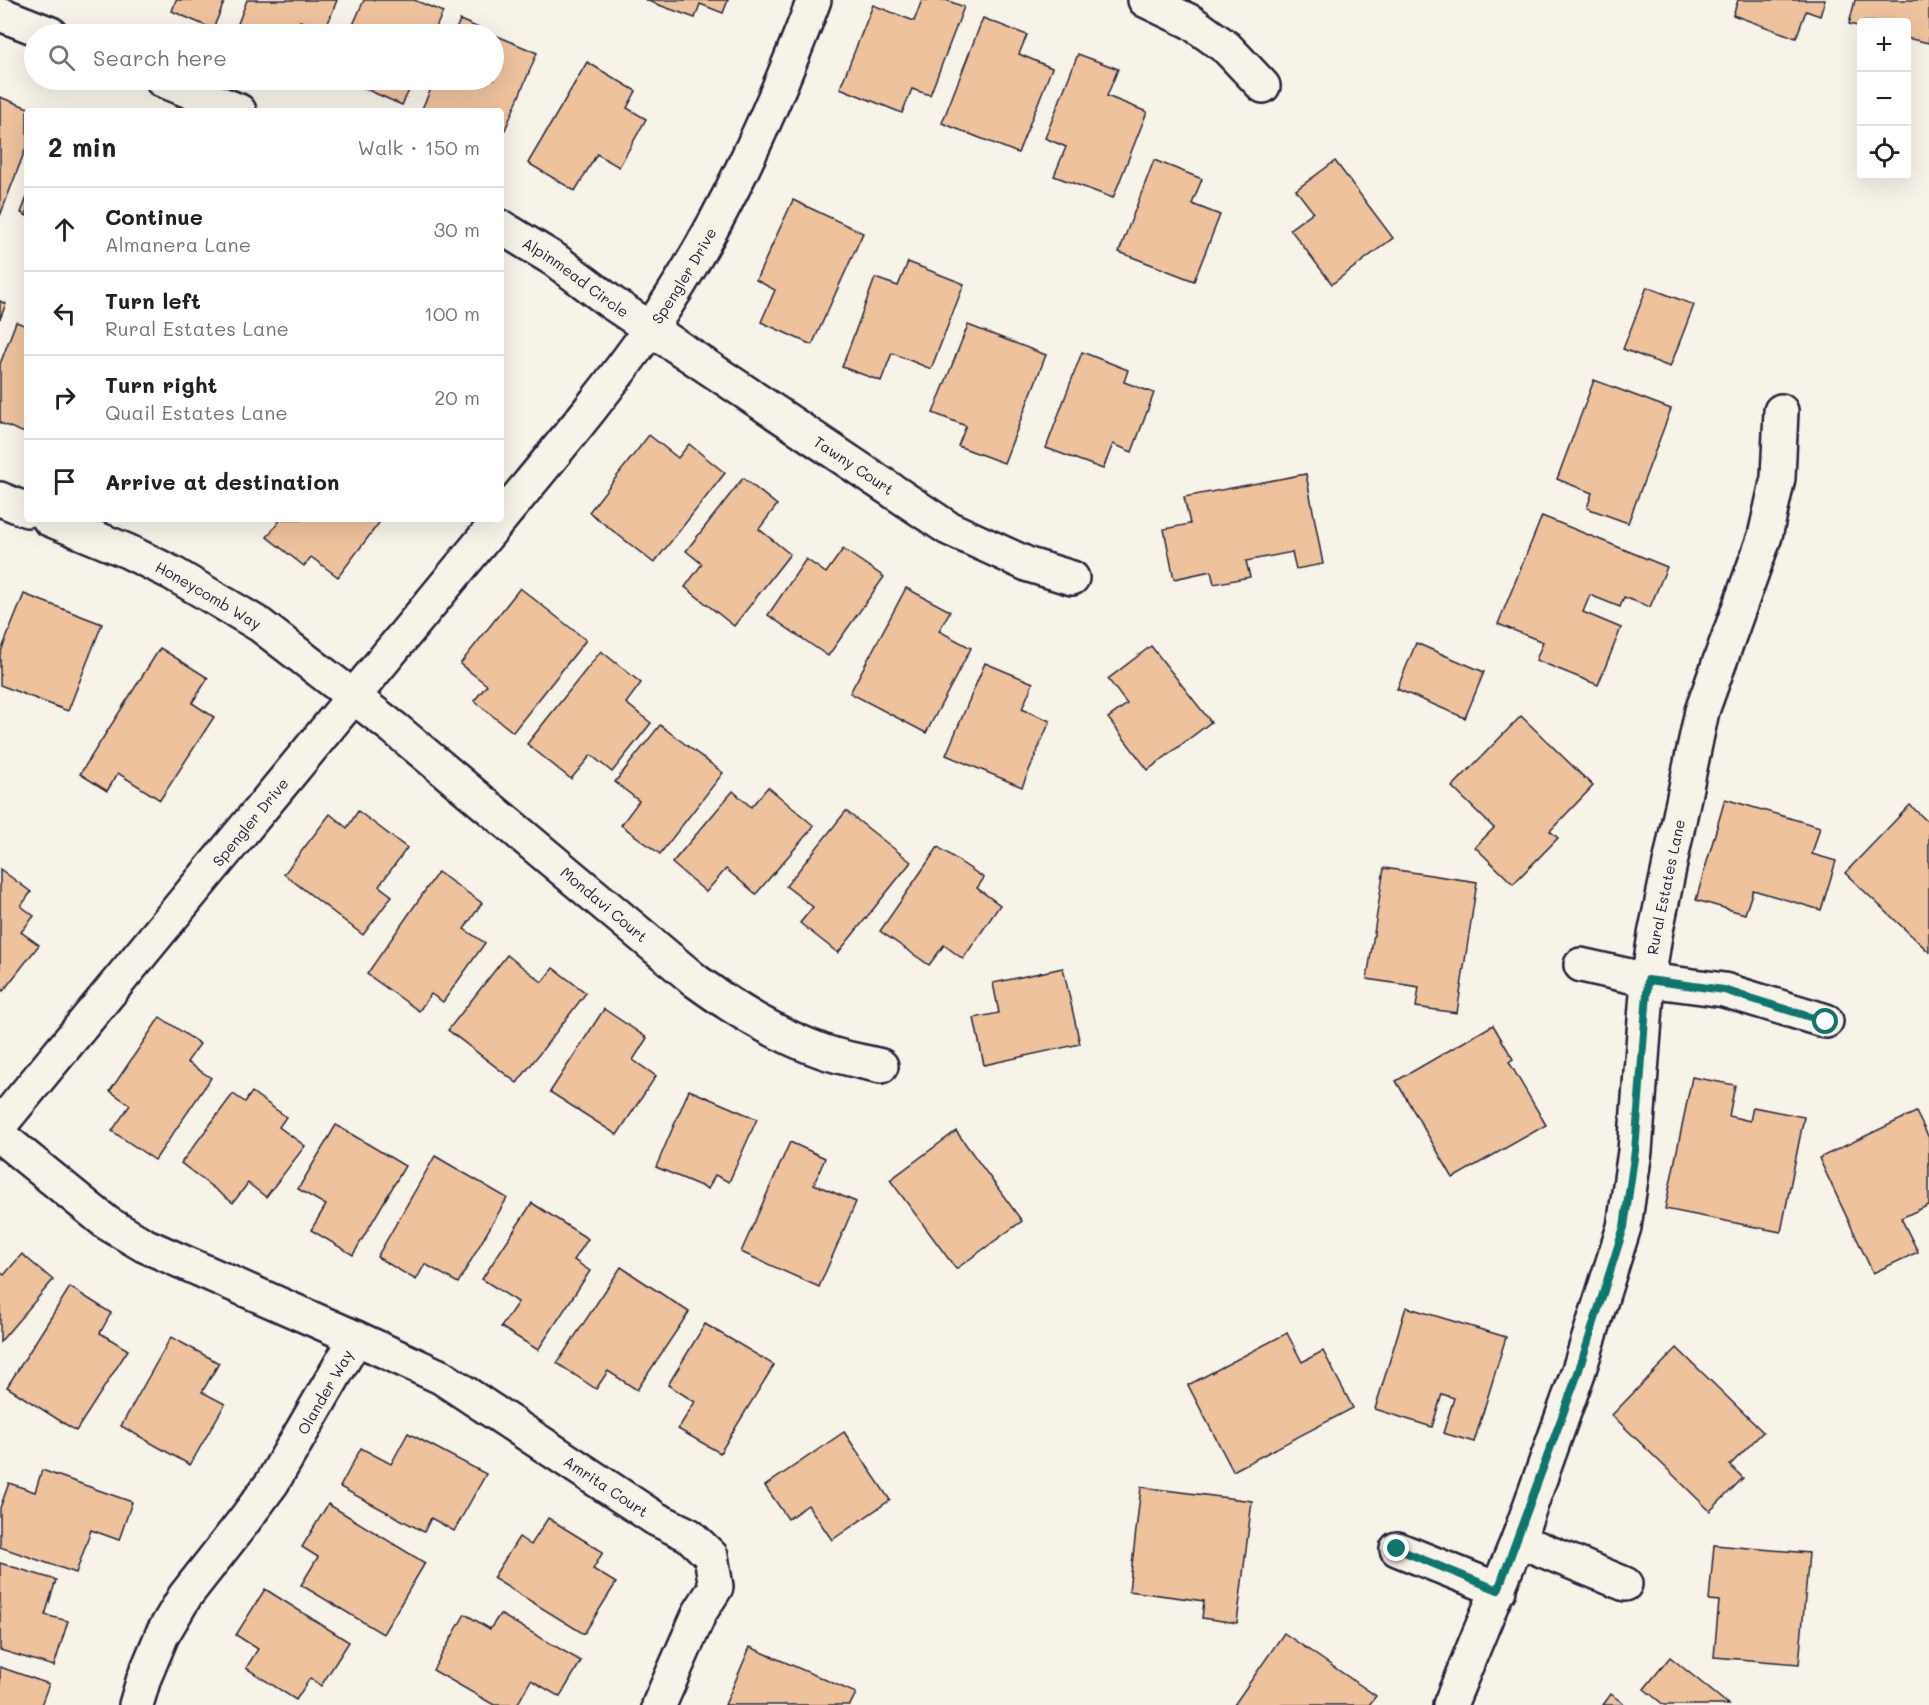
<!DOCTYPE html>
<html lang="en">
<head>
<meta charset="utf-8">
<style>
  body { margin:0; font-family:Mali,sans-serif; background:#f6f6f6; color:#202124 }
  .controls { position:absolute; right:18px; top:18px; display:grid; overflow:hidden; border-radius:6px; box-shadow:0 6px 24px #0002 }
  .controls button { width:54px; height:54px; display:grid; place-items:center; padding:0; border:0; border-bottom:2px solid #e0e0e0; background:#fff; color:#202124; font:30px sans-serif }
  .stop { position:absolute; width:18px; height:18px; margin:-14px; border:4px solid #0f766e; border-radius:50%; background:#fff }
  .stop.end { background:#0f766e; border-color:#fff; box-shadow:0 2px 6px #0008 }
  .list { margin:0; padding:0; list-style:none }
  h2 { display:flex; justify-content:space-between; align-items:center; height:78px; margin:0; padding:0 24px; font-size:26px }
  h2 small { font-size:20px; font-weight:400; color:#757577 }
  .list li { display:grid; grid-template-columns:39px 1fr auto; gap:18px; align-items:center; box-sizing:border-box; height:84px; padding:0 24px; border-top:2px solid #e0e0e0 }
  .list b { display:block; font-size:22px; white-space:nowrap }
  .list p { margin:0; font-size:20px; white-space:nowrap; color:#757577 }
  .list em { font-size:20px; font-style:normal; color:#757577 }
  .icon { flex:none; width:33px; height:33px; fill:none; stroke:currentColor; stroke-width:2; stroke-linecap:round; stroke-linejoin:round }
  .map { position:relative; flex:none; width:1929px; height:1705px; overflow:hidden }
  .search { position:absolute; background:#fff; box-shadow:0 6px 24px #0002; left:24px; top:24px; width:480px; height:66px; display:flex; align-items:center; gap:15px; box-sizing:border-box; padding:0 21px; border-radius:33px; color:#757577; font-size:22px }
  .panel { position:absolute; background:#fff; box-shadow:0 6px 24px #0002; left:24px; top:108px; width:480px; height:414px; border-radius:6px }
  .map>svg:first-child { display:block }
  .building { fill:#eec29d; stroke:#22223b; stroke-width:1.5 }
  .lines { fill:none; stroke-linecap:round; stroke-linejoin:round }
  .street-casing { stroke:#22223b; stroke-width:38 }
  .secondary-casing { stroke:#22223b; stroke-width:38 }
  .street { stroke:#f7f3e8; stroke-width:33 }
  .secondary { stroke:#f7f3e8; stroke-width:33 }
  .route { stroke:#0f766e; stroke-width:8 }
  .labels { text-anchor:middle; dominant-baseline:central; stroke-width:5; stroke-linejoin:round; paint-order:stroke }
  .street-label { font-size:15px; fill:#22223b; stroke:#f7f3e8 }
</style>
</head>
<body>
<div class="map">
<svg width="1929" height="1705" viewBox="0 0 1929 1705">
  <rect width="100%" height="100%" fill="#f7f3e8"/>
  <filter id="ink" filterUnits="userSpaceOnUse"><feTurbulence type="fractalNoise" baseFrequency=".0167" numOctaves="2"/><feDisplacementMap in="SourceGraphic" scale="12" xChannelSelector="R" yChannelSelector="G"/><feConvolveMatrix kernelMatrix="1 2 1 2 8 2 1 2 1" color-interpolation-filters="sRGB"/></filter>
  <g filter="url(#ink)">
    <g class="building">
      <path d="M176 0H225L213 29 172 11Z"/>
      <path d="M247 0H337L325 31 300 21 295 34H234Z"/>
      <path d="M364 0H414L443 12 433 34H349Z"/>
      <path d="M645 0H728L723 13 700 4 695 18Z"/>
      <path d="M922 0H946L964 7 930 95 912 89 902 113 840 88 873 5 914 21Z"/>
      <path d="M1738 0H1825L1820 16 1806 11 1796 38 1733 15Z"/>
      <path d="M1855 0H1929V43L1906 38V22H1862V27L1849 24Z"/>
      <path d="M983 18 1027 35 1019 54 1052 68 1018 153 942 123Z"/>
      <path d="M460 20 537 53 505 130 501 128V111H421L435 80H494V34H454Z"/>
      <path d="M1078 54 1118 69 1107 96 1147 112 1113 198 1054 176 1066 147 1045 138Z"/>
      <path d="M587 62 636 91 627 108 646 119 619 167 597 154 575 191 528 163Z"/>
      <path d="M364 80H414L402 105 361 87Z"/>
      <path d="M0 97 36 111H27V145L0 216Z"/>
      <path d="M1154 160 1202 179 1192 204 1220 215 1194 281 1119 252Z"/>
      <path d="M1335 161 1393 238 1332 284 1290 229 1313 212 1296 190Z"/>
      <path d="M27 197V216L21 213Z"/>
      <path d="M793 200 863 233 812 345 761 322 775 290 756 280Z"/>
      <path d="M908 262 964 284 931 369 892 353 881 381 842 367 875 278 898 286Z"/>
      <path d="M1647 287 1694 305 1670 367 1623 349Z"/>
      <path d="M0 301 6 304 0 319Z"/>
      <path d="M16 322 27 326V434L0 423V364Z"/>
      <path d="M968 325 1046 355 1004 463 958 446 966 426 933 413Z"/>
      <path d="M1082 352 1128 370 1124 382 1154 393 1132 452 1113 444 1103 469 1046 448Z"/>
      <path d="M1594 380 1671 409 1628 523 1587 508 1592 493 1557 479Z"/>
      <path d="M649 435 678 458 689 444 725 473 654 563 589 512Z"/>
      <path d="M1306 474 1323 564 1296 569 1292 552 1246 561 1250 577 1214 584 1211 571 1174 579 1164 529 1190 524 1184 497Z"/>
      <path d="M743 478 777 505 759 529 790 554 734 626 685 587 702 564 686 551Z"/>
      <path d="M1542 516 1667 567 1650 607 1624 597 1620 607 1590 595 1583 612 1621 628 1598 685 1536 660 1543 642 1498 624Z"/>
      <path d="M281 519H382L338 577 311 557 304 566 267 537Z"/>
      <path d="M843 549 884 577 828 656 768 615 806 559 826 573Z"/>
      <path d="M520 588 586 640 513 732 474 701 487 685 460 664Z"/>
      <path d="M906 588 950 611 939 631 971 648 926 733 850 693Z"/>
      <path d="M24 594 102 624 68 711 0 685V654Z"/>
      <path d="M1416 643 1484 672 1465 718 1397 689Z"/>
      <path d="M1151 646 1211 722 1148 770 1108 718 1127 704 1108 679Z"/>
      <path d="M160 648 208 678 192 703 214 717 160 800 118 773 107 791 80 774Z"/>
      <path d="M601 651 641 683 626 703 651 723 612 772 591 755 571 779 527 744Z"/>
      <path d="M985 663 1033 683 1022 709 1050 721 1022 787 946 755Z"/>
      <path d="M1521 716 1593 786 1550 831 1558 838 1513 884 1475 847 1494 828 1452 787Z"/>
      <path d="M660 725 723 773 660 854 621 825 639 801 615 782Z"/>
      <path d="M768 787 814 826 756 894 726 869 706 892 672 863 733 791 751 807Z"/>
      <path d="M1725 799 1820 827 1812 854 1836 861 1821 910 1753 890 1745 914 1696 900Z"/>
      <path d="M1910 805 1929 823V952L1845 873Z"/>
      <path d="M358 811 407 848 379 886 392 896 363 935 284 874 330 814 347 828Z"/>
      <path d="M846 811 911 862 838 953 800 923 813 907 786 886Z"/>
      <path d="M938 847 984 878 977 888 1000 905 963 959 944 945 929 965 880 931Z"/>
      <path d="M1384 868 1477 882 1457 1013 1416 1007 1419 987 1367 979Z"/>
      <path d="M0 869 31 892 21 906 34 916 21 932 39 945 3 991 0 988Z"/>
      <path d="M438 872 482 903 464 929 485 943 443 1002 431 994 419 1011 367 974Z"/>
      <path d="M507 955 542 982 553 968 586 993 517 1083 448 1030Z"/>
      <path d="M1063 968 1080 1044 984 1065 974 1018 999 1013 993 983Z"/>
      <path d="M604 1009 647 1038 633 1060 656 1076 617 1135 550 1092Z"/>
      <path d="M160 1017 200 1044 187 1062 211 1078 155 1160 112 1131 130 1105 110 1091Z"/>
      <path d="M1493 1025 1513 1059 1509 1062 1546 1125 1453 1178 1396 1081Z"/>
      <path d="M1692 1077 1735 1085 1729 1116 1750 1121 1753 1107 1804 1117 1781 1232 1665 1209Z"/>
      <path d="M689 1090 757 1119 729 1182 715 1175 708 1189 656 1167Z"/>
      <path d="M252 1092 286 1117 279 1127 305 1146 266 1197 248 1183 233 1203 181 1163 233 1094 245 1102Z"/>
      <path d="M1916 1112 1929 1138V1205L1901 1218 1918 1252 1873 1273 1819 1158Z"/>
      <path d="M336 1125 405 1166 353 1255 311 1230 326 1205 298 1189Z"/>
      <path d="M956 1131 1022 1221 956 1269 890 1180Z"/>
      <path d="M790 1142 825 1158 814 1184 856 1202 819 1287 741 1252Z"/>
      <path d="M435 1156 507 1198 458 1283 425 1264 416 1280 377 1257Z"/>
      <path d="M532 1203 588 1239 574 1260 590 1271 538 1350 501 1327 518 1302 482 1279Z"/>
      <path d="M22 1254 53 1280 0 1342V1272L4 1275Z"/>
      <path d="M621 1267 689 1312 637 1390 608 1371 596 1389 557 1363Z"/>
      <path d="M70 1287 111 1313 100 1333 128 1350 76 1431 7 1387Z"/>
      <path d="M1406 1307 1506 1337 1474 1442 1443 1433 1454 1398 1442 1394 1432 1427 1375 1409Z"/>
      <path d="M705 1324 774 1365 720 1453 678 1429 695 1402 668 1385Z"/>
      <path d="M1287 1333 1302 1362 1323 1351 1353 1408 1233 1471 1188 1385Z"/>
      <path d="M171 1337 219 1363 202 1392 225 1404 190 1465 121 1426Z"/>
      <path d="M1677 1348 1763 1432 1730 1465 1743 1478 1710 1511 1612 1415Z"/>
      <path d="M844 1432 890 1500 832 1540 808 1505 788 1519 765 1486Z"/>
      <path d="M408 1433 486 1474 454 1531 431 1518 424 1532 340 1487 361 1448 391 1464Z"/>
      <path d="M42 1470 132 1502 119 1540 91 1530 76 1573 0 1547V1508L9 1483 35 1492Z"/>
      <path d="M1141 1487 1252 1501 1237 1623 1202 1618 1204 1601 1129 1591Z"/>
      <path d="M328 1504 425 1563 383 1634 301 1585 318 1557 302 1547Z"/>
      <path d="M548 1518 603 1552 593 1569 616 1583 584 1634 493 1578 519 1537 531 1545Z"/>
      <path d="M1714 1545 1809 1553 1799 1664 1714 1657 1719 1601 1709 1600Z"/>
      <path d="M0 1563 56 1580 45 1615 68 1621 54 1666 0 1650Z"/>
      <path d="M265 1589 349 1642 321 1686 310 1678 296 1700 246 1668 258 1649 236 1635Z"/>
      <path d="M465 1614 490 1629 500 1614 581 1661 560 1697 531 1680 517 1705H494L433 1670Z"/>
      <path d="M1284 1633 1376 1696 1369 1705H1234Z"/>
      <path d="M750 1647 856 1693 850 1705H725Z"/>
      <path d="M1670 1657 1729 1705H1664L1644 1689Z"/>
      <path d="M0 1667 49 1684 41 1705H0Z"/>
      <path d="M1611 1694 1625 1705H1603Z"/>
    </g>
    <g class="lines">
      <defs>
        <g id="street">
          <path d="M1145 0 1191 22 1227 48 1263 86"/>
          <path d="M0 14 51 34"/>
          <path d="M162 80 239 111"/>
          <path id="s1" d="M501 227 555 260 612 303 948 528 1029 565 1072 578"/>
          <path d="M0 499 27 510"/>
          <path id="s2" d="M49 519 127 551 172 573 260 625 394 728 696 981C736 1010 775 1034 822 1051 841 1058 861 1061 881 1066"/>
          <path d="M1581 965 1648 980 1724 990 1826 1021"/>
          <path id="s3" d="M0 1136 107 1223 144 1245 356 1338 441 1377 656 1519 689 1535 711 1556 716 1587 700 1612 659 1705"/>
          <path d="M1518 1540 1625 1584"/>
          <path d="M1397 1549 1499 1590"/>
          <path id="s4" d="M136 1705 144 1678 162 1635 185 1596 243 1522 272 1483 356 1338"/>
          <path id="s5" d="M1450 1705 1518 1540 1578 1373 1624 1227 1635 1151 1648 980 1655 935 1702 711 1765 536 1778 478 1781 411"/>
        </g>
        <g id="secondary">
          <path id="s6" d="M501 518C552 456 604 395 650 329 720 228 771 114 814 0"/>
          <path id="s7" d="M0 1125 500 519"/>
        </g>
      </defs>
      <use href="#street" class="street-casing"/>
      <use href="#secondary" class="secondary-casing"/>
      <use href="#street" class="street"/>
      <use href="#secondary" class="secondary"/>
    </g>
  </g>
  <g class="lines" filter="url(#ink)">
    <path class="route" d="M1397 1549 1498 1590 1578 1373 1624 1227 1635 1151 1648 980 1724 990 1826 1022"/>
  </g>
  <g class="labels">
    <g class="street-label">
      <text stroke="none"><textPath href="#s6" startOffset="304">Spengler Drive</textPath></text>
      <text stroke="none"><textPath href="#s1" startOffset="90">Alpinmead Circle</textPath></text>
      <text stroke="none"><textPath href="#s1" startOffset="426">Tawny Court</textPath></text>
      <text stroke="none"><textPath href="#s2" startOffset="177">Honeycomb Way</textPath></text>
      <text stroke="none"><textPath href="#s7" startOffset="393">Spengler Drive</textPath></text>
      <text stroke="none"><textPath href="#s5" startOffset="852">Rural Estates Lane</textPath></text>
      <text stroke="none"><textPath href="#s2" startOffset="680">Mondavi Court</textPath></text>
      <text stroke="none"><textPath href="#s4" startOffset="368">Olander Way</textPath></text>
      <text stroke="none"><textPath href="#s3" startOffset="704">Amrita Court</textPath></text>
    </g>
  </g>
</svg>
<div class="controls">
<button>+</button>
<button>−</button>
<button><svg class="icon" aria-label="locate" viewBox="0 0 24 24"><circle cx="12" cy="12" r="6"/><path d="M12 2v4M12 18v4M2 12h4M18 12h4"/></svg></button>
</div>
<div class="stop" style="left:1826px;top:1022px"></div>
<div class="stop end" style="left:1397px;top:1549px"></div>
<div class="search"><svg class="icon" aria-label="search" viewBox="0 0 24 24"><circle cx="10" cy="10" r="6"/><path d="M15 15l6 6"/></svg>Search here</div>
<section class="panel">
<h2>2 min<small>Walk · 150 m</small></h2>
<ul class="list">
<li><svg class="icon" aria-label="ahead" viewBox="0 0 24 24"><path d="M12 20V5M6 11l6-6 6 6"/></svg><div><b>Continue</b><p>Almanera Lane</p></div><em>30 m</em></li>
<li><svg class="icon" aria-label="left" viewBox="0 0 24 24"><path d="M17 20v-9H6M10 6l-5 5 5 5"/></svg><div><b>Turn left</b><p>Rural Estates Lane</p></div><em>100 m</em></li>
<li><svg class="icon" aria-label="right" viewBox="0 0 24 24"><path d="M7 20v-9h11M14 6l5 5-5 5"/></svg><div><b>Turn right</b><p>Quail Estates Lane</p></div><em>20 m</em></li>
<li><svg class="icon" aria-label="arrive" viewBox="0 0 24 24"><path d="M6 21V4h12l-3 4 3 4H6"/></svg><div><b>Arrive at destination</b></div></li>
</ul>
</section>
</div>
</body>
</html>
